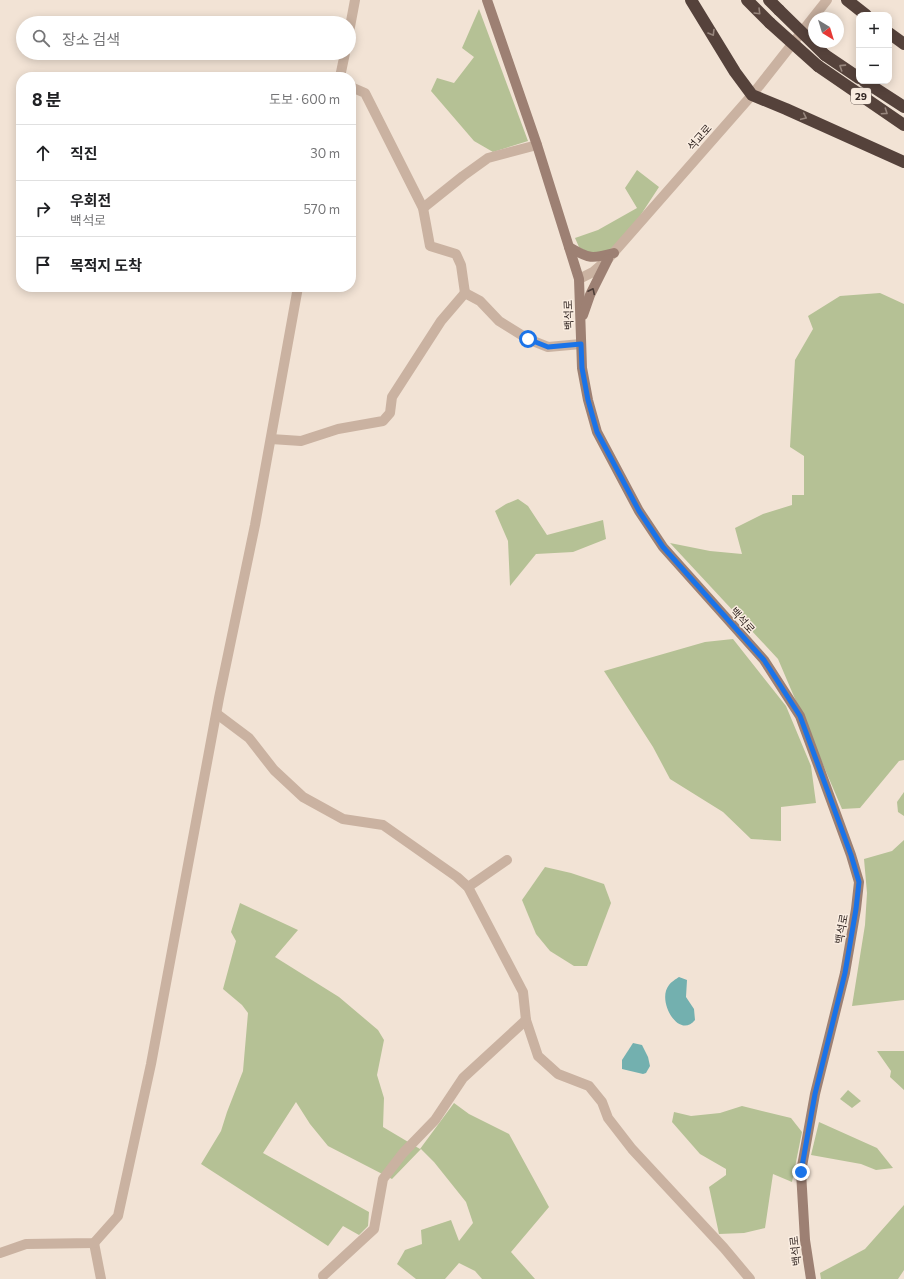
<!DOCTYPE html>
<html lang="ko">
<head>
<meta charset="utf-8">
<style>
  body { margin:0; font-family:Commissioner,"Noto Sans KR",sans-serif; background:#f6f6f6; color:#202124 }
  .controls { position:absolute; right:12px; top:12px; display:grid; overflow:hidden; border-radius:8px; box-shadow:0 2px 10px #0003 }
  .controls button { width:36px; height:36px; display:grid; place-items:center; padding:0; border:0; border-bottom:1px solid #e0e0e0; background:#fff; color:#202124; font:20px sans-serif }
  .compass { position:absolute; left:808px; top:12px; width:36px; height:36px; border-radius:50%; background:#fff; box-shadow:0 2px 10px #0003; rotate:142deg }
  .stop { position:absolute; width:12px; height:12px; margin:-9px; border:3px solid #1a73e8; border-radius:50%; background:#fff }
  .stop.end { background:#1a73e8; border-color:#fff; box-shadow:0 1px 4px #0008 }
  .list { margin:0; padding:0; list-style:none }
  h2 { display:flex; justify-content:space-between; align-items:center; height:52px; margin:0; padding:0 16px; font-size:17px }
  h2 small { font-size:13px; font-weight:400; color:#757577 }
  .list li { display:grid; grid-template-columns:26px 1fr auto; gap:12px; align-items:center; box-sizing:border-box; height:56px; padding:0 16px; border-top:1px solid #e0e0e0 }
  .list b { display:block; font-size:15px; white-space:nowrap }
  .list p { margin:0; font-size:13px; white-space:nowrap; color:#757577 }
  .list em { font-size:13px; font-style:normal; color:#757577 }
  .icon { flex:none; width:22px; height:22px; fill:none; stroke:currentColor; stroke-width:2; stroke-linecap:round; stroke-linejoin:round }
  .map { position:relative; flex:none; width:904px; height:1279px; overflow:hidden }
  .search { position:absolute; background:#fff; box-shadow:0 2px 10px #0003; left:16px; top:16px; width:340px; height:44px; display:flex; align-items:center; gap:10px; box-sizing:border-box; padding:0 14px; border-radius:22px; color:#757577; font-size:15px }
  .panel { position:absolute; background:#fff; box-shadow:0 2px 10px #0003; left:16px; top:72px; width:340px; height:220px; border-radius:16px }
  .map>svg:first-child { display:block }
  .green { fill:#b5c195 }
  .water { fill:#73b0af }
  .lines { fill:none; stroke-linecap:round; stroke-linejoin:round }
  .street { stroke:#cab2a1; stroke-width:10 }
  .secondary { stroke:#9d8073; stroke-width:10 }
  .highway { stroke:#55423b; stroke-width:12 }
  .highway-bridge { stroke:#55423b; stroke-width:12 }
  .oneway { stroke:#97867d }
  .oneway2 { stroke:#4e3e38 }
  .route { stroke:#1a73e8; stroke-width:5 }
  .labels { text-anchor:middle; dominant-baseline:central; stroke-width:3; stroke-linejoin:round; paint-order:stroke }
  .shield { fill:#faede1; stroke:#6f635d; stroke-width:1 }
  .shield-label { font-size:10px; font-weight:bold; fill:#342824 }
  .street-label { font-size:11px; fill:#342824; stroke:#faede1 }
</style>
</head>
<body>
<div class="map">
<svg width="904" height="1279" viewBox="0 0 904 1279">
  <rect width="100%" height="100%" fill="#f2e3d5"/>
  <g class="green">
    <path d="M479 9 528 141 493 152 474 141 431 91 437 78 454 83 474 57 462 48Z"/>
    <path d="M637 170 659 187 640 216 613 250 591 254 579 247 575 238 598 230 637 208 625 188Z"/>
    <path d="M880 293 904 304V760L899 761 860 808 842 809 778 659 670 543 710 551 742 554 735 528 763 514 792 505V495H804V456L790 447 795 360 813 329 808 316 840 296Z"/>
    <path d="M518 499 528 506 547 535 603 520 606 539 573 552 536 554 510 586 508 541 495 511 506 504Z"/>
    <path d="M733 639 786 706 811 766 816 803 781 807V841L751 839 723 812 670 779 653 747 604 671 705 642Z"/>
    <path d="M904 792V816L898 812 897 802Z"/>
    <path d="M904 840V1000L852 1006 865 925 867 893 864 859 892 851Z"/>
    <path d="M545 867 571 873 604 884 611 903 587 966H574L550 951 536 934 522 900Z"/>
    <path d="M240 903 298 930 275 957 339 997 378 1030 384 1040 377 1075 384 1098 383 1127 420 1149 454 1103 469 1114 509 1134 549 1207 511 1252 535 1279H482L475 1271 459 1263 445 1279H416L397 1264 405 1250 422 1244 421 1230 451 1220 459 1241 473 1223 466 1202 434 1162 421 1149 392 1179 328 1146 310 1124 296 1102 263 1153 369 1212 368 1226 359 1235 343 1226 328 1246 201 1164 221 1131 227 1112 243 1071 248 1013 242 1005 223 989 236 941 231 932Z"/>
    <path d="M877 1051H904V1090L890 1077 891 1071Z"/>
    <path d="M848 1090 861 1101 852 1108 840 1099Z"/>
    <path d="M742 1106 791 1118 802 1132 792 1182 773 1174 765 1228 744 1233 719 1234 709 1187 726 1175V1169L700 1154 672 1122 674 1112 691 1116 720 1113Z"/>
    <path d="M819 1122 877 1148 893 1168 876 1170 861 1164 811 1155Z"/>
    <path d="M904 1205V1270L898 1279H821L820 1273 865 1249Z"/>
  </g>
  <g class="water">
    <path d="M679 977 687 980 686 997 694 1009 695 1020C679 1040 656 1001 669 985 671 982 676 979 679 977Z"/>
    <path d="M633 1043 642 1045 648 1057 650 1066 646 1073 643 1074 622 1069V1060Z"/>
  </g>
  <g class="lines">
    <g class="street">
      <path d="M349 32 355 0"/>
      <path d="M340 77 345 53"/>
      <path d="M351 87 365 93 423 208 430 246 456 254 461 265 465 293"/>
      <path d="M423 208 463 176 488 158 537 145"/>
      <path d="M579 279 593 272 608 259 752 95 827 0"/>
      <path d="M271 439 301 441 338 429 383 421 390 413 392 397 441 321 465 293 480 301 499 321 528 339 548 347 581 344"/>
      <path d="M217 714 249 738 274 770 303 797 343 819 383 825 457 877 468 887 523 992 526 1020 538 1056 558 1074 589 1086 602 1102 608 1118 632 1149 724 1248 750 1279"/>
      <path d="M468 887 507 860"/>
      <path d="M94 1243 101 1279"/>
      <path d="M0 1253 26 1244 94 1243 118 1216 151 1064 219 698 255 525 298 287"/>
      <path d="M323 1276 374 1229 383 1179 403 1153 435 1120 463 1078 526 1020"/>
    </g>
    <g class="secondary">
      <path d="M487 0 537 145 579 279 582 368 588 400 597 432 639 511 663 547 764 660 800 716 824 781 851 855 859 882 856 909 845 973 815 1094 801 1172 805 1240 811 1279"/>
      <path d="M569 247C589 259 592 259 614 253"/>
      <path d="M583 315 590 295 608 259"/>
    </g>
    <g class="highway">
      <path d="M691 0 735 72 752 95 786 109 904 162"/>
      <path d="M747 0 770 23"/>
      <path d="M769 0 779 10"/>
      <path d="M847 0 866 15"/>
      <path d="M889 33 904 44"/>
      <path d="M825 55 859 78"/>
      <path d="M818 66 904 125"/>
      <path d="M864 81 904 107"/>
    </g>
    <g class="highway-bridge">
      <path d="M779 10 825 55"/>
      <path d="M770 23 818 66"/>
    </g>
  </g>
  <defs><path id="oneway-chevron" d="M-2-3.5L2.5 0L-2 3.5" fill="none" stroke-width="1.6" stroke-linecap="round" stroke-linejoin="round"/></defs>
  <g class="oneway">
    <use href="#oneway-chevron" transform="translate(758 12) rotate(45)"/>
    <use href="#oneway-chevron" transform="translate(712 33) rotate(59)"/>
    <use href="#oneway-chevron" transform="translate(842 67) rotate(-147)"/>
    <use href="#oneway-chevron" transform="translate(885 112) rotate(34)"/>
    <use href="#oneway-chevron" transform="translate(804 117) rotate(25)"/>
  </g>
  <use class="oneway2" href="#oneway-chevron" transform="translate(592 291) rotate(-64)"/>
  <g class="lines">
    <path class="route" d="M528 339 548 347 581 344 582 368 588 400 597 432 639 511 663 547 764 660 800 716 824 781 851 855 859 882 856 909 845 973 815 1094 801 1172"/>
  </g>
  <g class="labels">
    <rect class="shield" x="851" y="88" width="20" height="16" rx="3"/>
    <g class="shield-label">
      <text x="861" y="96">29</text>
    </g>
    <g class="street-label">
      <text transform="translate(699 137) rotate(-49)">석교로</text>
      <text transform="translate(568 315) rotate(-92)">백석로</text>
      <text transform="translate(743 620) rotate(48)">백석로</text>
      <text transform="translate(841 929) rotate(-80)">백석로</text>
      <text transform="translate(795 1251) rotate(-97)">백석로</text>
    </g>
  </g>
</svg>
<div class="controls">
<button>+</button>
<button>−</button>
</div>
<svg class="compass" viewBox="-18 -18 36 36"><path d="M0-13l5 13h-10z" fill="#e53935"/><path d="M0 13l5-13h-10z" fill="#757577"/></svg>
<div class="stop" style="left:528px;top:339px"></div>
<div class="stop end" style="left:801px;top:1172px"></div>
<div class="search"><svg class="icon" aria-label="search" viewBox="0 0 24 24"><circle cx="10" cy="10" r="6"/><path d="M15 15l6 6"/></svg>장소 검색</div>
<section class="panel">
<h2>8 분<small>도보 · 600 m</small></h2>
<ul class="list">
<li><svg class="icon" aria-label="ahead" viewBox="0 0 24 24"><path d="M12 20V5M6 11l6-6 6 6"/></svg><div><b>직진</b></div><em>30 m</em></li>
<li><svg class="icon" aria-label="right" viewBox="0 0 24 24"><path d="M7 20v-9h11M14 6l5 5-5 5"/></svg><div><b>우회전</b><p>백석로</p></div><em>570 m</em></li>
<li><svg class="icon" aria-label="arrive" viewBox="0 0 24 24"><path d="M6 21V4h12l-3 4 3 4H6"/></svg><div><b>목적지 도착</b></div></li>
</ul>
</section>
</div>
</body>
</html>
